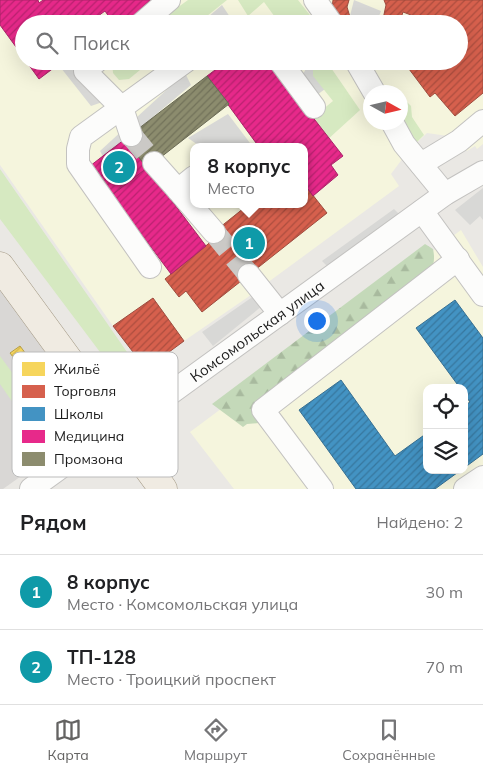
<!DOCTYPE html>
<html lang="ru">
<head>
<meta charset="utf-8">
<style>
  body { margin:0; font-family:Mulish,sans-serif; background:#f6f6f6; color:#202124 }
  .controls { position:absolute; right:15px; bottom:15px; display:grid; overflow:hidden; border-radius:10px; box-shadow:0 5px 20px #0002 }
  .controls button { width:45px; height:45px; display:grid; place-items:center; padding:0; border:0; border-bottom:1px solid #e0e0e0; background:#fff; color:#202124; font:25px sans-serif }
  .compass { position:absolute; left:363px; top:85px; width:45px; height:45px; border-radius:50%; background:#fff; box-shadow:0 5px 20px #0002; rotate:98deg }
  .you { position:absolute; left:316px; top:320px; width:18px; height:18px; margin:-12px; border:4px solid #fff; border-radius:50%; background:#1a73e8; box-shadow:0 0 0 8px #1a73e833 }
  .badge { display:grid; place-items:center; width:32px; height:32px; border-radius:50%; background:#646362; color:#fff; font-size:16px; font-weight:700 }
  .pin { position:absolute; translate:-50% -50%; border:2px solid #fff; box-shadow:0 1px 5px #0006 }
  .popup { position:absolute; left:190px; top:143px; width:118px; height:65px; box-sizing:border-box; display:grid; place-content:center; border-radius:10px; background:#fff; filter:drop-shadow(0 1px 4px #0005); font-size:16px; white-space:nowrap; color:#757577 }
  .popup b { font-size:19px; color:#202124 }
  .popup::after { content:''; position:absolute; left:50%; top:100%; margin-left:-10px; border:10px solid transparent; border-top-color:#fff }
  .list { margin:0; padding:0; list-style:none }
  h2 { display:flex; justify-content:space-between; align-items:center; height:65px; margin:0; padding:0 20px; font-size:21px }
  h2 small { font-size:16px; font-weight:400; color:#757577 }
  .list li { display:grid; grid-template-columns:32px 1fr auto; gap:15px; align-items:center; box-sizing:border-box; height:75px; padding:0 20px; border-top:1px solid #e0e0e0 }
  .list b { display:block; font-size:19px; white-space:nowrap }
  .list p { margin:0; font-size:16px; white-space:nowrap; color:#757577 }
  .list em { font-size:16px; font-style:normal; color:#757577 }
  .icon { flex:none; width:28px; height:28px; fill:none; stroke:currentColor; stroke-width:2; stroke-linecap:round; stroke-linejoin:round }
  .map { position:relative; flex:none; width:483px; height:489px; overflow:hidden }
  .search { position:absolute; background:#fff; box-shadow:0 5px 20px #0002; left:15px; right:15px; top:15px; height:55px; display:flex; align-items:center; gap:12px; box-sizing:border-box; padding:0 18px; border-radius:28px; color:#757577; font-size:19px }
  .sheet { height:215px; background:#fff }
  nav { display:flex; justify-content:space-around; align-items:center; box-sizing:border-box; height:70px; border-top:1px solid #e0e0e0; background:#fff; font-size:14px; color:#757577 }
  nav a { display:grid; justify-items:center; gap:2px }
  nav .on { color:#646362 }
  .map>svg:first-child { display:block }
  .residential { fill:#d9d7d5 }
  .education { fill:#f5f5dd; fill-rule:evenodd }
  .religious { fill:#d8d8d6 }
  .grass { fill:#d6e9c1 }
  .forest { fill:url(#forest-firs) }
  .homes { fill:url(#homes-hatch); stroke:#b59e49 }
  .shops { fill:url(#shops-hatch); stroke:#9e4c3e }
  .schools { fill:url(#schools-hatch); stroke:#376f91 }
  .health { fill:url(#health-hatch); stroke:#aa2569 }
  .industry { fill:url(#industry-hatch); stroke:#6a6a55 }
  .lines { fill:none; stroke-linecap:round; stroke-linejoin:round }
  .minor-tunnel { stroke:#cbc9c6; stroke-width:22; stroke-dasharray:22 11; stroke-linecap:butt }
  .minor-casing { stroke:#c3c2c0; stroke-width:24 }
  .major-casing { stroke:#a09681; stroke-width:29 }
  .minor { stroke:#fcfcfb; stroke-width:22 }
  .major { stroke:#f0ebe2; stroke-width:28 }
  .labels { text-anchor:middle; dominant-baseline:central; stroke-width:5; stroke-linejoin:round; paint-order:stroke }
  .street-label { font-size:15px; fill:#1c1c1c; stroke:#fff }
  .key { fill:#fff; stroke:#bbb; stroke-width:1 }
  .key-label { font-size:14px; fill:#1c1c1c }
</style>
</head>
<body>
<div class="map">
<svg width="483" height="489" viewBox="0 0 483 489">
  <defs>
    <pattern id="forest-firs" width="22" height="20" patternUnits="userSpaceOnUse" patternTransform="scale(1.25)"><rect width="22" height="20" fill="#c4d9b9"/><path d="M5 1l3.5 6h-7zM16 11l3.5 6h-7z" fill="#a8ba9e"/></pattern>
    <pattern id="homes-hatch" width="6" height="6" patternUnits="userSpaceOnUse" patternTransform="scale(1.25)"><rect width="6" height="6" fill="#f6d55c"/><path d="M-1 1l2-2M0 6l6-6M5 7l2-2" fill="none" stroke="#d2b64f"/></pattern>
    <pattern id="shops-hatch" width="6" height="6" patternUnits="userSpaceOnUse" patternTransform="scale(1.25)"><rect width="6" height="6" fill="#d6604d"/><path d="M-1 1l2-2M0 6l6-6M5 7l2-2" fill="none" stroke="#ad4e3f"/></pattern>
    <pattern id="schools-hatch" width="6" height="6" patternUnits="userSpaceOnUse" patternTransform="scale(1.25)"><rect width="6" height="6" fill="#4393c3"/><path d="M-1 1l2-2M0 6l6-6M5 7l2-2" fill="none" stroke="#37779e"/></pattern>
    <pattern id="health-hatch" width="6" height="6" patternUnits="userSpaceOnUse" patternTransform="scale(1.25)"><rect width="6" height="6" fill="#e7298a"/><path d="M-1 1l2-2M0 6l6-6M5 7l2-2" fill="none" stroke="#ba2270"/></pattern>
    <pattern id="industry-hatch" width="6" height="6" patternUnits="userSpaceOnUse" patternTransform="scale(1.25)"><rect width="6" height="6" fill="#8c8c6e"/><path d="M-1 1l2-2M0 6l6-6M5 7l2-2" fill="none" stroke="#72725a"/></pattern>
  </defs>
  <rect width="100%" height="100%" fill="#eae8e4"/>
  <path class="residential" d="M0 287 75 391 80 434 3 489H0Z"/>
  <g class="education">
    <path d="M0 0H483V144L477 149 475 146 467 151 455 137 427 133 409 150 391 174 399 186 248 297 184 341 153 298 113 326 0 165ZM24 24H459V61H24ZM370 92H400V122H370ZM194 147H304V204H194Z"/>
    <path d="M461 230 483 267V489H234L190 432ZM427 388H464V470H427Z"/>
  </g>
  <g class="religious">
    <path d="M354 0 381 11 376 24H348Z"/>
    <path d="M222 5 232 20 227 24H200Z"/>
    <path d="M69 61H83L111 99 91 106 61 68Z"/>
    <path d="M310 61H316L332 84 314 97 301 78Z"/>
    <path d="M185 73 191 85 104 158 100 151Z"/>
    <path d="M228 114 253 147H201L188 138Z"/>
    <path d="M483 188V220L480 216 470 225 455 210Z"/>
    <path d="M394 209 403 218 332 271 322 261Z"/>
    <path d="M258 293 262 306 213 346 202 332Z"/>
  </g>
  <g class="grass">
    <path d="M188 0H227L197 24H155Z"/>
    <path d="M238 0H298L317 24H280L264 2 248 16Z"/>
    <path d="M112 61H151L129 79 119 80 113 73Z"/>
    <path d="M327 62 360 110 326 141 310 120 333 101 313 76V70L317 63Z"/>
    <path d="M401 96 411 106 412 117 424 135 416 143 400 122Z"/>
    <path d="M0 169 136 365 118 376 0 219Z"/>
    <path d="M0 356 35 404 34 407 25 414 20 413 0 384Z"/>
  </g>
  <path class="forest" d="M425 244 433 249C435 258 434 263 431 272L252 406 259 423 247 424 243 427 212 404Z"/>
  <path class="homes" d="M20 346 26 354 16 361 10 353Z"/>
  <g class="shops">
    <path d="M333 0H349L347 7 350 17 342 24 332 8Z"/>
    <path d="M384 0H483V93L455 116 435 93 430 97 406 65V61H459V24H410L411 15 403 12 399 24H382L386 5Z"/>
    <path d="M308 189 327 213 202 312 186 291 179 297 165 279 213 240 214 232 249 204H304V192Z"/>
    <path d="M153 298 184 341 146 369 113 326Z"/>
    <path d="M26 354 43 377 33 384 16 361Z"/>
  </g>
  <g class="schools">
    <path d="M455 300 483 338V454L464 468V406L470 402 464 394V388H460L416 328Z"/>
    <path d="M341 380 395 456 427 433V470H461L435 489H356L299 410Z"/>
  </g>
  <g class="health">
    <path d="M0 0H38L39 3 43 0H156L124 24H114L105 11 87 24H24V58L0 25Z"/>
    <path d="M26 61H63L39 79Z"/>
    <path d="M227 61H269L343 156 331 165 338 175 313 196 308 189 304 192V147H259L207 76Z"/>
    <path d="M125 139 147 168 112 195 90 166Z"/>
    <path d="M147 168 206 246 171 274 112 195Z"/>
  </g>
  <path class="industry" d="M207 76 229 104 147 168 125 139Z"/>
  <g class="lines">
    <g class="minor-tunnel">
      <path d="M131 135 154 163"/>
      <path d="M214 232 249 275"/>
    </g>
    <defs>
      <g id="minor">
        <path d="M315 0 332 24"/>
        <path d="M141 24 169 0"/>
        <path d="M97 61 85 71 122 108 131 135"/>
        <path d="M280 61 314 107"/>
        <path d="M356 61 374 92"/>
        <path d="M392 122 404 144 445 194"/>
        <path d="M154 163 178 190"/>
        <path d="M421 164 459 141 483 121"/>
        <path d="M194 177 178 190 214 232"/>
        <path d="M422 211 483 295"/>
        <path d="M150 267 78 164V149L81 137 186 61"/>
        <path d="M249 275 280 314"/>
        <path id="s1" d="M31 489 86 449 157 403 445 194 483 172"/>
        <path d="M322 489 263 410 458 259"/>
        <path d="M465 489 483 477"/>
      </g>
      <path id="major" d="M0 266 163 489"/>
    </defs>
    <use href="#minor" class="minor-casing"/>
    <use href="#major" class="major-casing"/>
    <use href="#minor" class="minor"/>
    <use href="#major" class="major"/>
  </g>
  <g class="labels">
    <g class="street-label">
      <text stroke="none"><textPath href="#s1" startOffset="276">Комсомольская улица</textPath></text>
    </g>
  </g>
  <rect x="12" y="352" width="166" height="125" rx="8" class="key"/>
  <rect x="22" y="362" width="23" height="14" fill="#f6d55c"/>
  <rect x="22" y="385" width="23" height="13" fill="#d6604d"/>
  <rect x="22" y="407" width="23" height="14" fill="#4393c3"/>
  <rect x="22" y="430" width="23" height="13" fill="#e7298a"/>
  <rect x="22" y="452" width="23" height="14" fill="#8c8c6e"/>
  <g class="key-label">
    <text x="54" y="374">Жильё</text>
    <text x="54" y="396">Торговля</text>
    <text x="54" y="419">Школы</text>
    <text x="54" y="441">Медицина</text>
    <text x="54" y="464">Промзона</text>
  </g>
</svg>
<div class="controls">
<button><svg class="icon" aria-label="locate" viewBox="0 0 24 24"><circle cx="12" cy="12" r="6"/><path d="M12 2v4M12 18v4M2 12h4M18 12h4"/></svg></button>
<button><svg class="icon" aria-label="layers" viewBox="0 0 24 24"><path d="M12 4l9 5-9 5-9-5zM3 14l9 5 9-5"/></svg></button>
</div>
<svg class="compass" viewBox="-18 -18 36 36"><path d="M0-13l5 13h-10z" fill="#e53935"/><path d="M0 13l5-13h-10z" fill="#757577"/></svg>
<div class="you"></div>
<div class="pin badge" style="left:249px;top:243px;background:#0f9aa8">1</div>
<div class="popup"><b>8 корпус</b>Место</div>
<div class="pin badge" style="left:119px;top:167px;background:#0f9aa8">2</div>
<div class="search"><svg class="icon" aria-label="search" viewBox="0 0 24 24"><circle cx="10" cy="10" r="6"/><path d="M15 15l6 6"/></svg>Поиск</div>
</div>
<section class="sheet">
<h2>Рядом<small>Найдено: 2</small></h2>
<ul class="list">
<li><span class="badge" style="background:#0f9aa8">1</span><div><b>8 корпус</b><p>Место · Комсомольская улица</p></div><em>30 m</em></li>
<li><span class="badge" style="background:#0f9aa8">2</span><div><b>ТП-128</b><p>Место · Троицкий проспект</p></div><em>70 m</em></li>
</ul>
</section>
<nav>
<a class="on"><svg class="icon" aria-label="map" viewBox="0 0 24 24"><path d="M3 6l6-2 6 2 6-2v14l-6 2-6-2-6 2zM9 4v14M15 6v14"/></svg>Карта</a>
<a><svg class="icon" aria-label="directions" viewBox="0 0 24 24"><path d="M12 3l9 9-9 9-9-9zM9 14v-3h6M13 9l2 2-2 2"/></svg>Маршрут</a>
<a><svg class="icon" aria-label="saved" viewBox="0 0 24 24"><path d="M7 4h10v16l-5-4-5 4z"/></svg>Сохранённые</a>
</nav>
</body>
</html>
